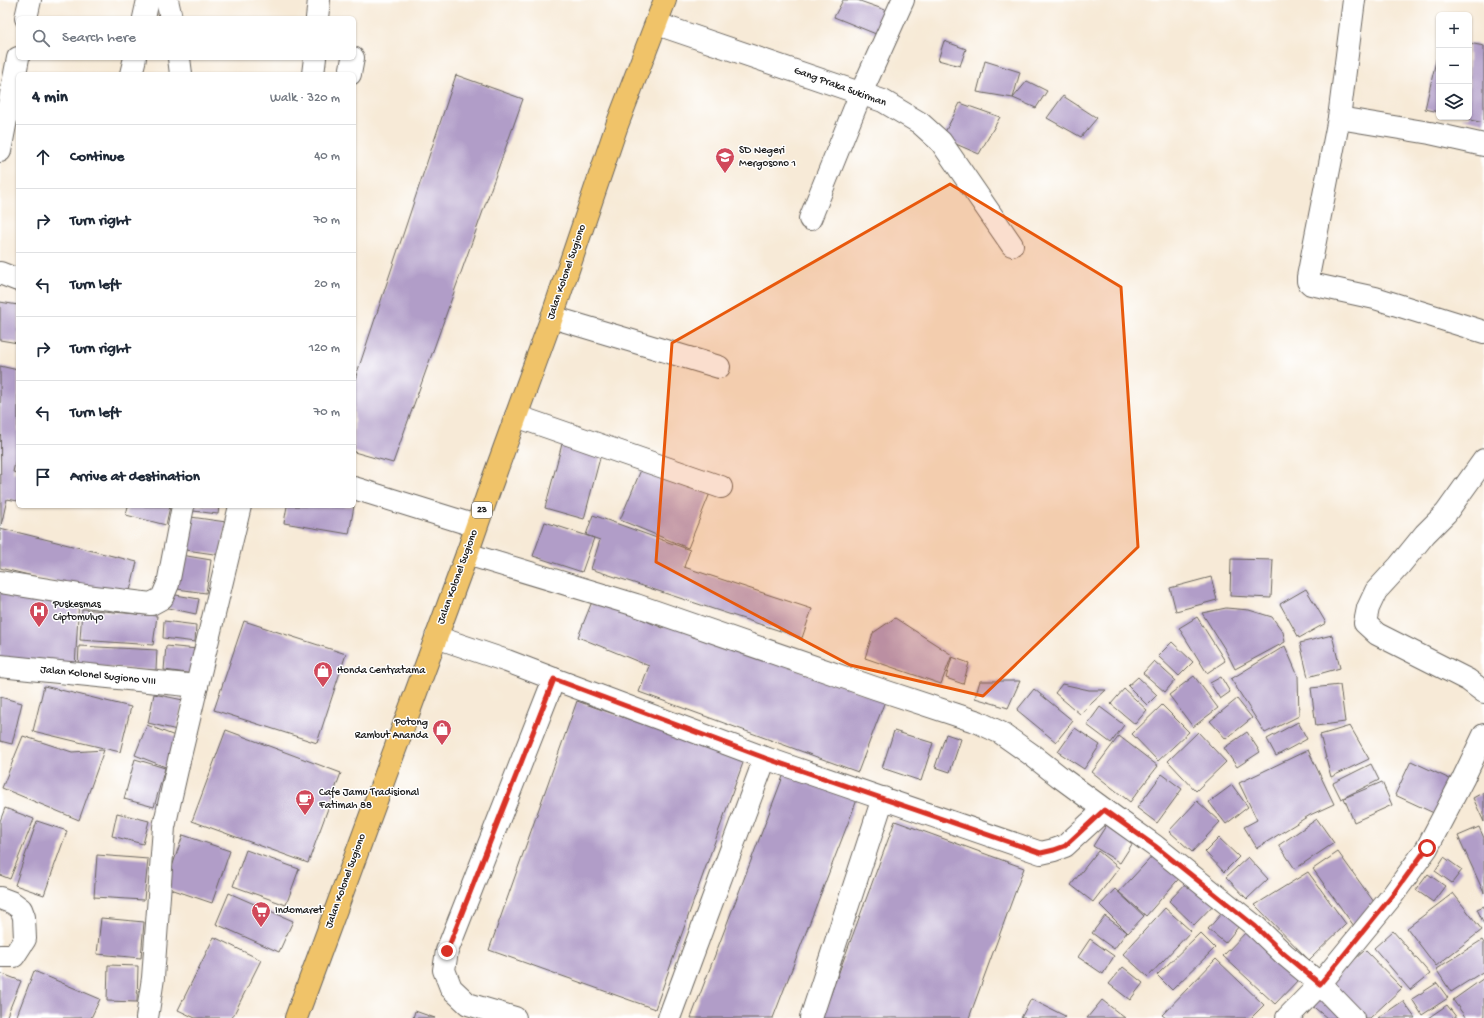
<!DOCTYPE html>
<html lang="en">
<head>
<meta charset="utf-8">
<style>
  body { margin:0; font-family:"Gochi Hand",sans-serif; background:#f2f2f3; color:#1f2937 }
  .controls { position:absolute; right:12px; top:12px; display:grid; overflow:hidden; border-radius:6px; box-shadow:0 1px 3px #0004 }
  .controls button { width:36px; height:36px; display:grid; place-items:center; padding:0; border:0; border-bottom:1px solid #e0e1e3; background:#fff; color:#1f2937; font:20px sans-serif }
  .stop { position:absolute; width:12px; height:12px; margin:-9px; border:3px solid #d93025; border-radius:50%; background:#fff }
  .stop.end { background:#d93025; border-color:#fff; box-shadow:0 1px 4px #0008 }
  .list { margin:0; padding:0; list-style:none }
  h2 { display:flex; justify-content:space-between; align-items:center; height:52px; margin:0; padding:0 16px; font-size:17px }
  h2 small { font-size:13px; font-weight:400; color:#747a83 }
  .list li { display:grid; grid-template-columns:26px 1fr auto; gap:12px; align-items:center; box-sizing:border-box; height:64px; padding:0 16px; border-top:1px solid #e0e1e3 }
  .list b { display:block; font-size:15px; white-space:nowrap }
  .list em { font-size:13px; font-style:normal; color:#747a83 }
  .icon { flex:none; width:22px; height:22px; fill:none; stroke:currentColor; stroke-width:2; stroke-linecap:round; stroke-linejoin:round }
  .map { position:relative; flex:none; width:1484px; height:1018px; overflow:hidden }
  .search { position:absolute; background:#fff; box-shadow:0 1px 3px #0004; left:16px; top:16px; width:340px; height:44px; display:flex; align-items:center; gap:10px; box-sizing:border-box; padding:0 14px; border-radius:6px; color:#747a83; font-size:15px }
  .panel { position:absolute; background:#fff; box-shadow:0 1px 3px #0004; left:16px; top:72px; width:340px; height:436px; border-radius:6px }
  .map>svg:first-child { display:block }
  .building { fill:#b19dc8 }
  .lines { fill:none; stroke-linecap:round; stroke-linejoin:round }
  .minor-casing { stroke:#69645d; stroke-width:24 }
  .highway-casing { stroke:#69645d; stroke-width:24 }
  .minor { stroke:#fff; stroke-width:22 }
  .highway { stroke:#f0c369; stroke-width:22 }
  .route { stroke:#d93025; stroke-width:5 }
  .marked { fill:#e8590c; fill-opacity:0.2; stroke:#e8590c; stroke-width:3; stroke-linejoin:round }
  .labels { text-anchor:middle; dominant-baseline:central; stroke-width:3; stroke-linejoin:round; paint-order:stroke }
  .shield { fill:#fff; stroke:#606060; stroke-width:1 }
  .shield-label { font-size:10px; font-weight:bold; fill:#1c1c1c }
  .street-label { font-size:11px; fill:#1c1c1c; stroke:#fff }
  .poi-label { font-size:11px; fill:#1c1c1c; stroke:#fff; text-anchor:start }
</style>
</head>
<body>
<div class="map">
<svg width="1484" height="1018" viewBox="0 0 1484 1018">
  <rect width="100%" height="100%" fill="#fff"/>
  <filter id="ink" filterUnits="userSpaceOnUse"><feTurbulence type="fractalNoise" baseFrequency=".025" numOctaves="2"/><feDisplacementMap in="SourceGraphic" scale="8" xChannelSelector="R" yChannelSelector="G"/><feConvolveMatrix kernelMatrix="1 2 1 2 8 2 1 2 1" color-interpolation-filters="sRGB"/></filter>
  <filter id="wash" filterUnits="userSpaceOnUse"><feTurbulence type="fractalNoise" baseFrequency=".012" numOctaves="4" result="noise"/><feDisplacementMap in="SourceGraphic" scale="16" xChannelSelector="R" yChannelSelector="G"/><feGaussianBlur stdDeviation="0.9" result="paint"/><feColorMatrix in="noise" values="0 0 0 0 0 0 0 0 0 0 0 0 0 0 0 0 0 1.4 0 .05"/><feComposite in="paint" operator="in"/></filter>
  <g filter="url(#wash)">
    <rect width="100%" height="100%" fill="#f7ead7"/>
    <g id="blocks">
      <g class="building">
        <path d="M843 0H857L891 12 876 34 834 17Z"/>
        <path d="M944 41 966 49 960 66 938 60Z"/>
        <path d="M1469 43 1484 46V123L1461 118 1469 117Z"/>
        <path d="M1438 52H1439V112L1425 109Z"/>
        <path d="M985 61 1020 72 1013 98 977 92Z"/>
        <path d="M456 75 523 99 393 463 354 452V382Z"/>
        <path d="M1027 81 1047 91 1036 108 1013 98Z"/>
        <path d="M1063 96 1097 118 1081 137 1047 118Z"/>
        <path d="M960 103 1000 117 979 154 942 138Z"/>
        <path d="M0 302 18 305V343L0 340Z"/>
        <path d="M0 366 18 370V449L13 472 18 473V501L7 499 1 526Z"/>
        <path d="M562 444 601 454 584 519 545 508Z"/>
        <path d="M643 465 710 493 688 548 620 520Z"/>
        <path d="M128 506H170L166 525 126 515Z"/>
        <path d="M186 506H219L218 514 185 510Z"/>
        <path d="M287 506H354L349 534 284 523Z"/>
        <path d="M593 515 690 550 684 567 812 609 802 638 591 569 600 540 586 535Z"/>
        <path d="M184 516 226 522 221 555 179 549Z"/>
        <path d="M545 522 594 538 582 572 533 556Z"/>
        <path d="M0 528 137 562 128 599 0 568Z"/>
        <path d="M175 554 211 560 206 593 170 588Z"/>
        <path d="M1231 559 1273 560 1271 598 1230 596Z"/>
        <path d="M1211 577 1217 600 1176 611 1170 588Z"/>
        <path d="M0 587 79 598 75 668 0 659Z"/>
        <path d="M1306 589 1326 623 1299 638 1280 604Z"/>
        <path d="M170 594 199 599 196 614 168 608Z"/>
        <path d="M593 599 663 628 666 621 885 701 858 772 639 692 649 666 578 637Z"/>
        <path d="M1226 608 1249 610 1272 617 1283 632 1285 642 1235 669 1226 651 1202 613Z"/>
        <path d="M82 609 157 616 153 645 80 640Z"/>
        <path d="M1197 617 1225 661 1207 673 1179 628Z"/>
        <path d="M895 618 952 655 941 684 865 658 873 633Z"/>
        <path d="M164 621 196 625 195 642 163 638Z"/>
        <path d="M244 621 346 654 317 743 214 710Z"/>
        <path d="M1332 635 1340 668 1308 677 1300 643Z"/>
        <path d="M1172 642 1193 662 1179 676 1158 656Z"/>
        <path d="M79 646 157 650 156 670 78 666Z"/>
        <path d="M166 646 197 649 194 674 164 670Z"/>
        <path d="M1285 646 1298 676 1299 716 1265 733 1231 679Z"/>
        <path d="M952 657 969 663 963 684 946 678Z"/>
        <path d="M1154 661 1175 680 1165 692 1143 673Z"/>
        <path d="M1194 676 1218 708 1193 727 1169 695Z"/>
        <path d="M1138 677 1157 695 1147 705 1128 686Z"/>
        <path d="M1221 677 1230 692 1220 699 1210 683Z"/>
        <path d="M980 681H1020L1008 708 975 698Z"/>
        <path d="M1062 684 1089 690H1106L1080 714 1055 693Z"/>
        <path d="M1340 685 1345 722 1316 726 1311 688Z"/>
        <path d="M44 686 131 707 120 752 33 731Z"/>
        <path d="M1034 689 1073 721 1056 742 1017 710Z"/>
        <path d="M1124 689 1147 710 1135 724 1111 704Z"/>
        <path d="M154 694 183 700 177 730 148 723Z"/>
        <path d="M0 697 22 703 12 744 0 741Z"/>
        <path d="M1237 699 1252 718 1226 739 1210 721Z"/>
        <path d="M577 701 744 760 655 1009 489 950Z"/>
        <path d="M1162 705 1189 732 1158 761 1132 734Z"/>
        <path d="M1100 707 1124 725 1111 743 1087 725Z"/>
        <path d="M1298 722 1307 739 1276 756 1267 739Z"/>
        <path d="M147 725 180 738 168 768 135 755Z"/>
        <path d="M1350 726 1369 759 1331 777 1320 735Z"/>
        <path d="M1075 728 1100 745 1084 769 1058 752Z"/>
        <path d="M226 730 341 773 308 863 192 821Z"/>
        <path d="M894 731 933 743 921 781 882 768Z"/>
        <path d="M1198 732 1226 762 1196 791 1168 761Z"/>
        <path d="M1247 732 1260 752 1237 767 1224 748Z"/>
        <path d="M946 734 961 739 950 772 935 767Z"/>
        <path d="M23 736 72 752 104 750 79 820 2 788Z"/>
        <path d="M1119 736 1158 766 1130 802 1092 772Z"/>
        <path d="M1308 750 1334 804 1310 815 1257 848 1244 827 1257 820 1239 783Z"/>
        <path d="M135 759 165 768 154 807 124 799Z"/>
        <path d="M1411 761 1452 780 1436 814 1395 795Z"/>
        <path d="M1371 764 1379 780 1341 799 1333 783Z"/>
        <path d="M787 766 860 792 773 1018H691Z"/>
        <path d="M1162 774 1182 789 1157 823 1137 808Z"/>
        <path d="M1382 782 1392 805 1354 822 1344 798Z"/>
        <path d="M1232 785 1248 807 1226 824 1209 802Z"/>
        <path d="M1484 792V822L1473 798Z"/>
        <path d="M1197 801 1220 822 1192 852 1169 831Z"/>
        <path d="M5 808 34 819 10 879 0 875V821Z"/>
        <path d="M117 813 149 821 143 844 112 836Z"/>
        <path d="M1317 819 1334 843 1295 869 1279 845Z"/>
        <path d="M37 821 67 831 44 895 15 885Z"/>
        <path d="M895 821 1024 868 969 1018H822Z"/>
        <path d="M1109 821 1136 838 1120 863 1093 846Z"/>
        <path d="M1479 827 1484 838V893L1458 836Z"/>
        <path d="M183 835 230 851 212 903 165 887Z"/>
        <path d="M1219 838 1239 857 1224 872 1205 852Z"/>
        <path d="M246 850 299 869 286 905 233 886Z"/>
        <path d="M1098 851 1119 868 1093 902 1071 885Z"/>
        <path d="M1157 851 1183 874 1146 916 1119 892Z"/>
        <path d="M1338 852 1374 902 1354 926 1313 869Z"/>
        <path d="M97 855 148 859 144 900 94 897Z"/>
        <path d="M1248 857 1268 879 1247 899 1226 877Z"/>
        <path d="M1444 857 1462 870 1452 883 1435 871Z"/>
        <path d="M1308 872 1346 924 1309 960 1255 905Z"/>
        <path d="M1428 874 1445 886 1433 902 1416 890Z"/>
        <path d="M1192 877 1217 901 1194 925 1169 901Z"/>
        <path d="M1115 889 1144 916 1128 933 1100 905Z"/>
        <path d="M229 893 293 921 279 952 216 924Z"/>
        <path d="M1453 893 1482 930 1436 966 1407 928Z"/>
        <path d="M1228 906 1244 920 1225 943 1208 929Z"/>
        <path d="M1484 906V924L1477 909Z"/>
        <path d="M1165 908 1191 931 1148 977 1123 954Z"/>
        <path d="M1105 916 1127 932 1114 949 1092 933Z"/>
        <path d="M101 918 144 922 141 958 97 954Z"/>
        <path d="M1250 928 1302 976 1275 1004 1223 956Z"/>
        <path d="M1393 931 1430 974 1410 990 1374 948Z"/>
        <path d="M1200 933 1215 948 1172 990 1157 975Z"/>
        <path d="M214 937 261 960 232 1018H195L178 1010Z"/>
        <path d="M1090 939 1114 956 1103 974 1078 957Z"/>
        <path d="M1482 940 1484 943V971L1451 992 1436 969Z"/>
        <path d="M1365 950 1402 988 1370 1018H1365L1330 982Z"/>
        <path d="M1216 959 1264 1005 1251 1018H1166L1162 1015Z"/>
        <path d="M108 965 138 966 137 1002 107 1001Z"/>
        <path d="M1123 967 1143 983 1130 1000 1109 984Z"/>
        <path d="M34 971 100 999 91 1018H16Z"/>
        <path d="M0 973 21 981 6 1018H0Z"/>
        <path d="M1484 978V1016L1481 1018H1466L1453 1000Z"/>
        <path d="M1437 983 1448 998 1422 1015 1412 999Z"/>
        <path d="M1321 992 1352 1018H1327L1310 1004Z"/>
        <path d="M1031 999 1065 1016 1064 1018H1021Z"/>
        <path d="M1102 1000 1125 1018H1087Z"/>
        <path d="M1403 1001 1415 1018H1378Z"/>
        <path d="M1447 1005 1457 1018H1428Z"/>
        <path d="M415 1011 435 1018H413Z"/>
      </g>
    </g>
  </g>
  <g filter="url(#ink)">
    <use href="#blocks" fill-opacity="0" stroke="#69645d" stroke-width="1"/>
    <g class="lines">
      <defs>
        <g id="minor">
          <path d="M167 0 171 18"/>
          <path d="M26 18 30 0"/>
          <path d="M144 18 148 0"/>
          <path d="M317 18 319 0"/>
          <path d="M657 24 883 101 920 123 941 142 1012 245"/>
          <path d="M179 58 181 74"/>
          <path d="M131 74 135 58"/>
          <path d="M313 74 315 58"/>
          <path d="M350 74 353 58"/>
          <path d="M1339 118 1354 0"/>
          <path d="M1484 145 1430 133 1339 118 1308 277V281L1311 284 1375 298 1484 332"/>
          <path d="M0 151 18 58"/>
          <path d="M810 219 861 93 903 0"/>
          <path d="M0 273 18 280"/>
          <path d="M552 317 719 367"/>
          <path d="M516 416 721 487"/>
          <path d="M1484 460 1446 513 1425 534 1399 566 1376 591 1368 608 1365 623 1377 634 1468 680 1484 692"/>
          <path d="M354 488 476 526"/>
          <path d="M467 554 636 605 875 688 978 722 1001 733 1032 755 1060 777 1113 816 1155 846 1256 927 1284 954 1320 984 1353 1018"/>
          <path d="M0 582 86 596 151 604 162 598 168 584 183 506"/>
          <path d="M436 637 507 661 554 679 447 951 444 970 451 988 468 1004 515 1018"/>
          <path d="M0 666 197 686"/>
          <path d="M554 679 765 758 1041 853 1054 850 1065 846 1104 810"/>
          <path d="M0 898 13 903 21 909 24 917 25 939 14 956H0"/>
          <path d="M147 1018 153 978 164 827 180 756 240 506"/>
          <path d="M669 1018 765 758"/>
          <path d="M811 1018 883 798"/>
          <path d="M1287 1018 1320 984 1392 896 1427 848 1463 779 1484 735"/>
        </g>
        <path id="highway" d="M296 1018 467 554 491 485 552 317 617 125 665 0"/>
      </defs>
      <use href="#minor" class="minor-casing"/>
      <use href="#highway" class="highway-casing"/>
      <use href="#minor" class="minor"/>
      <use href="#highway" class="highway"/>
    </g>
  </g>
  <g class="lines" filter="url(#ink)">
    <path class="route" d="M447 951 554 679 765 758 1041 853 1054 850 1065 846 1104 810 1155 846 1256 927 1284 954 1320 984 1392 896 1427 848"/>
  </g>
  <path class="marked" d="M950 184 1121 287 1138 547 983 696 850 665 656 562 672 343Z"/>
  <defs>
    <symbol id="school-pin" viewBox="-11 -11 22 30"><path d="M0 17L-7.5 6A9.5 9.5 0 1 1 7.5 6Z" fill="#d1495b" stroke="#fff"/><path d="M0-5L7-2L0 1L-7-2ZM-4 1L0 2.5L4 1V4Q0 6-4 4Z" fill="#fff"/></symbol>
    <symbol id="hospital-pin" viewBox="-11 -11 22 30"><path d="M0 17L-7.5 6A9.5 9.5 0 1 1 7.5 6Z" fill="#d1495b" stroke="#fff"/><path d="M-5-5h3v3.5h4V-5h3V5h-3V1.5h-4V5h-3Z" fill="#fff"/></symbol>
    <symbol id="shop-pin" viewBox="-11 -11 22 30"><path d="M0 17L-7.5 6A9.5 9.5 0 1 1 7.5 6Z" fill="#d1495b" stroke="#fff"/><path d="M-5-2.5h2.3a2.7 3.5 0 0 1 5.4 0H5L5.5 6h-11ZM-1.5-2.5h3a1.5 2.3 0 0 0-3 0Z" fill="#fff"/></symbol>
    <symbol id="cafe-pin" viewBox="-11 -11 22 30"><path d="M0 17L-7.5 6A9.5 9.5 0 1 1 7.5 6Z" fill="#d1495b" stroke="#fff"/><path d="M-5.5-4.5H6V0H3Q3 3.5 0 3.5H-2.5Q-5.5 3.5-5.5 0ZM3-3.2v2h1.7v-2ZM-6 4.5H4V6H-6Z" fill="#fff"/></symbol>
    <symbol id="supermarket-pin" viewBox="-11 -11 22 30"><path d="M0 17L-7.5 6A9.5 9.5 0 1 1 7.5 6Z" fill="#d1495b" stroke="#fff"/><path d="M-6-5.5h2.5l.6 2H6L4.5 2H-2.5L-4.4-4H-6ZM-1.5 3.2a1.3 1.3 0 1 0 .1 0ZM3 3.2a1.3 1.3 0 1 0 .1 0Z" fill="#fff"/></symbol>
  </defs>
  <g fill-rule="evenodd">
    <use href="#school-pin" x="714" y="146" width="22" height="30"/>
    <use href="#hospital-pin" x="28" y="600" width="22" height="30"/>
    <use href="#shop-pin" x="312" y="660" width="22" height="30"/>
    <use href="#shop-pin" x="431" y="718" width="22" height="30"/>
    <use href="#cafe-pin" x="294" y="788" width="22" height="30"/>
    <use href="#supermarket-pin" x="250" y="900" width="22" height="30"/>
  </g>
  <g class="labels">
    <rect class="shield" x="472" y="502" width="20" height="16" rx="3"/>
    <g class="shield-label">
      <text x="482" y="510">23</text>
    </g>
    <g class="street-label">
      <text transform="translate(840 87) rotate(20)">Gang Praka Sukirman</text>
      <text transform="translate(567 272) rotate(-71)">Jalan Kolonel Sugiono</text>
      <text transform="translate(458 577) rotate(-70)">Jalan Kolonel Sugiono</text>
      <text transform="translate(98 676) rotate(6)">Jalan Kolonel Sugiono VIII</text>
      <text transform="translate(346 881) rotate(-70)">Jalan Kolonel Sugiono</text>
    </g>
    <g class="poi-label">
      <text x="739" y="151">SD Negeri<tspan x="739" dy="13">Mergosono 1</tspan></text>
      <text x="53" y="605">Puskesmas<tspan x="53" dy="13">Ciptomulyo</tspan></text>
      <text x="337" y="671">Honda Centratama</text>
      <text x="428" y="723" text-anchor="end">Potong<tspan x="428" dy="13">Rambut Ananda</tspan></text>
      <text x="319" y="793">Cafe Jamu Tradisional<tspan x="319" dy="13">Fatimah 88</tspan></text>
      <text x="275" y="911">Indomaret</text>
    </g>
  </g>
</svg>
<div class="controls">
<button>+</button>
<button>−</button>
<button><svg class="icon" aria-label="layers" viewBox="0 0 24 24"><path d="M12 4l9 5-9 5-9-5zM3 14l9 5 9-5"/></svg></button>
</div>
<div class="stop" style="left:1427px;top:848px"></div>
<div class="stop end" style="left:447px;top:951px"></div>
<div class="search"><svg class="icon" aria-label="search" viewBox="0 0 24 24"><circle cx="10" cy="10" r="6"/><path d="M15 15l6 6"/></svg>Search here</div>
<section class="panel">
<h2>4 min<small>Walk · 320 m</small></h2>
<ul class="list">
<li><svg class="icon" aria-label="ahead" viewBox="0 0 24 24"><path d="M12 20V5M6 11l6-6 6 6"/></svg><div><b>Continue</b></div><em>40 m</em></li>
<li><svg class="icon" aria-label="right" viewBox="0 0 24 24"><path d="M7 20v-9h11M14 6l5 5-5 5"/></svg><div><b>Turn right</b></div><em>70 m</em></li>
<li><svg class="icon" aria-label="left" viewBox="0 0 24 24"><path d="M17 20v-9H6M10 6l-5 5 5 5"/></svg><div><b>Turn left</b></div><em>20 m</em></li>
<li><svg class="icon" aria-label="right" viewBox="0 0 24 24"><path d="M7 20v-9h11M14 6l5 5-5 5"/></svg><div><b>Turn right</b></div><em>120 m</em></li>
<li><svg class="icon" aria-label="left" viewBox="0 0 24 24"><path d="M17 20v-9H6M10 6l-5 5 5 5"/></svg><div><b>Turn left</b></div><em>70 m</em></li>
<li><svg class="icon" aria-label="arrive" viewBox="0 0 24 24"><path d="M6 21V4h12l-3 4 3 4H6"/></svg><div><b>Arrive at destination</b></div></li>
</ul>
</section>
</div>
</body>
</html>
